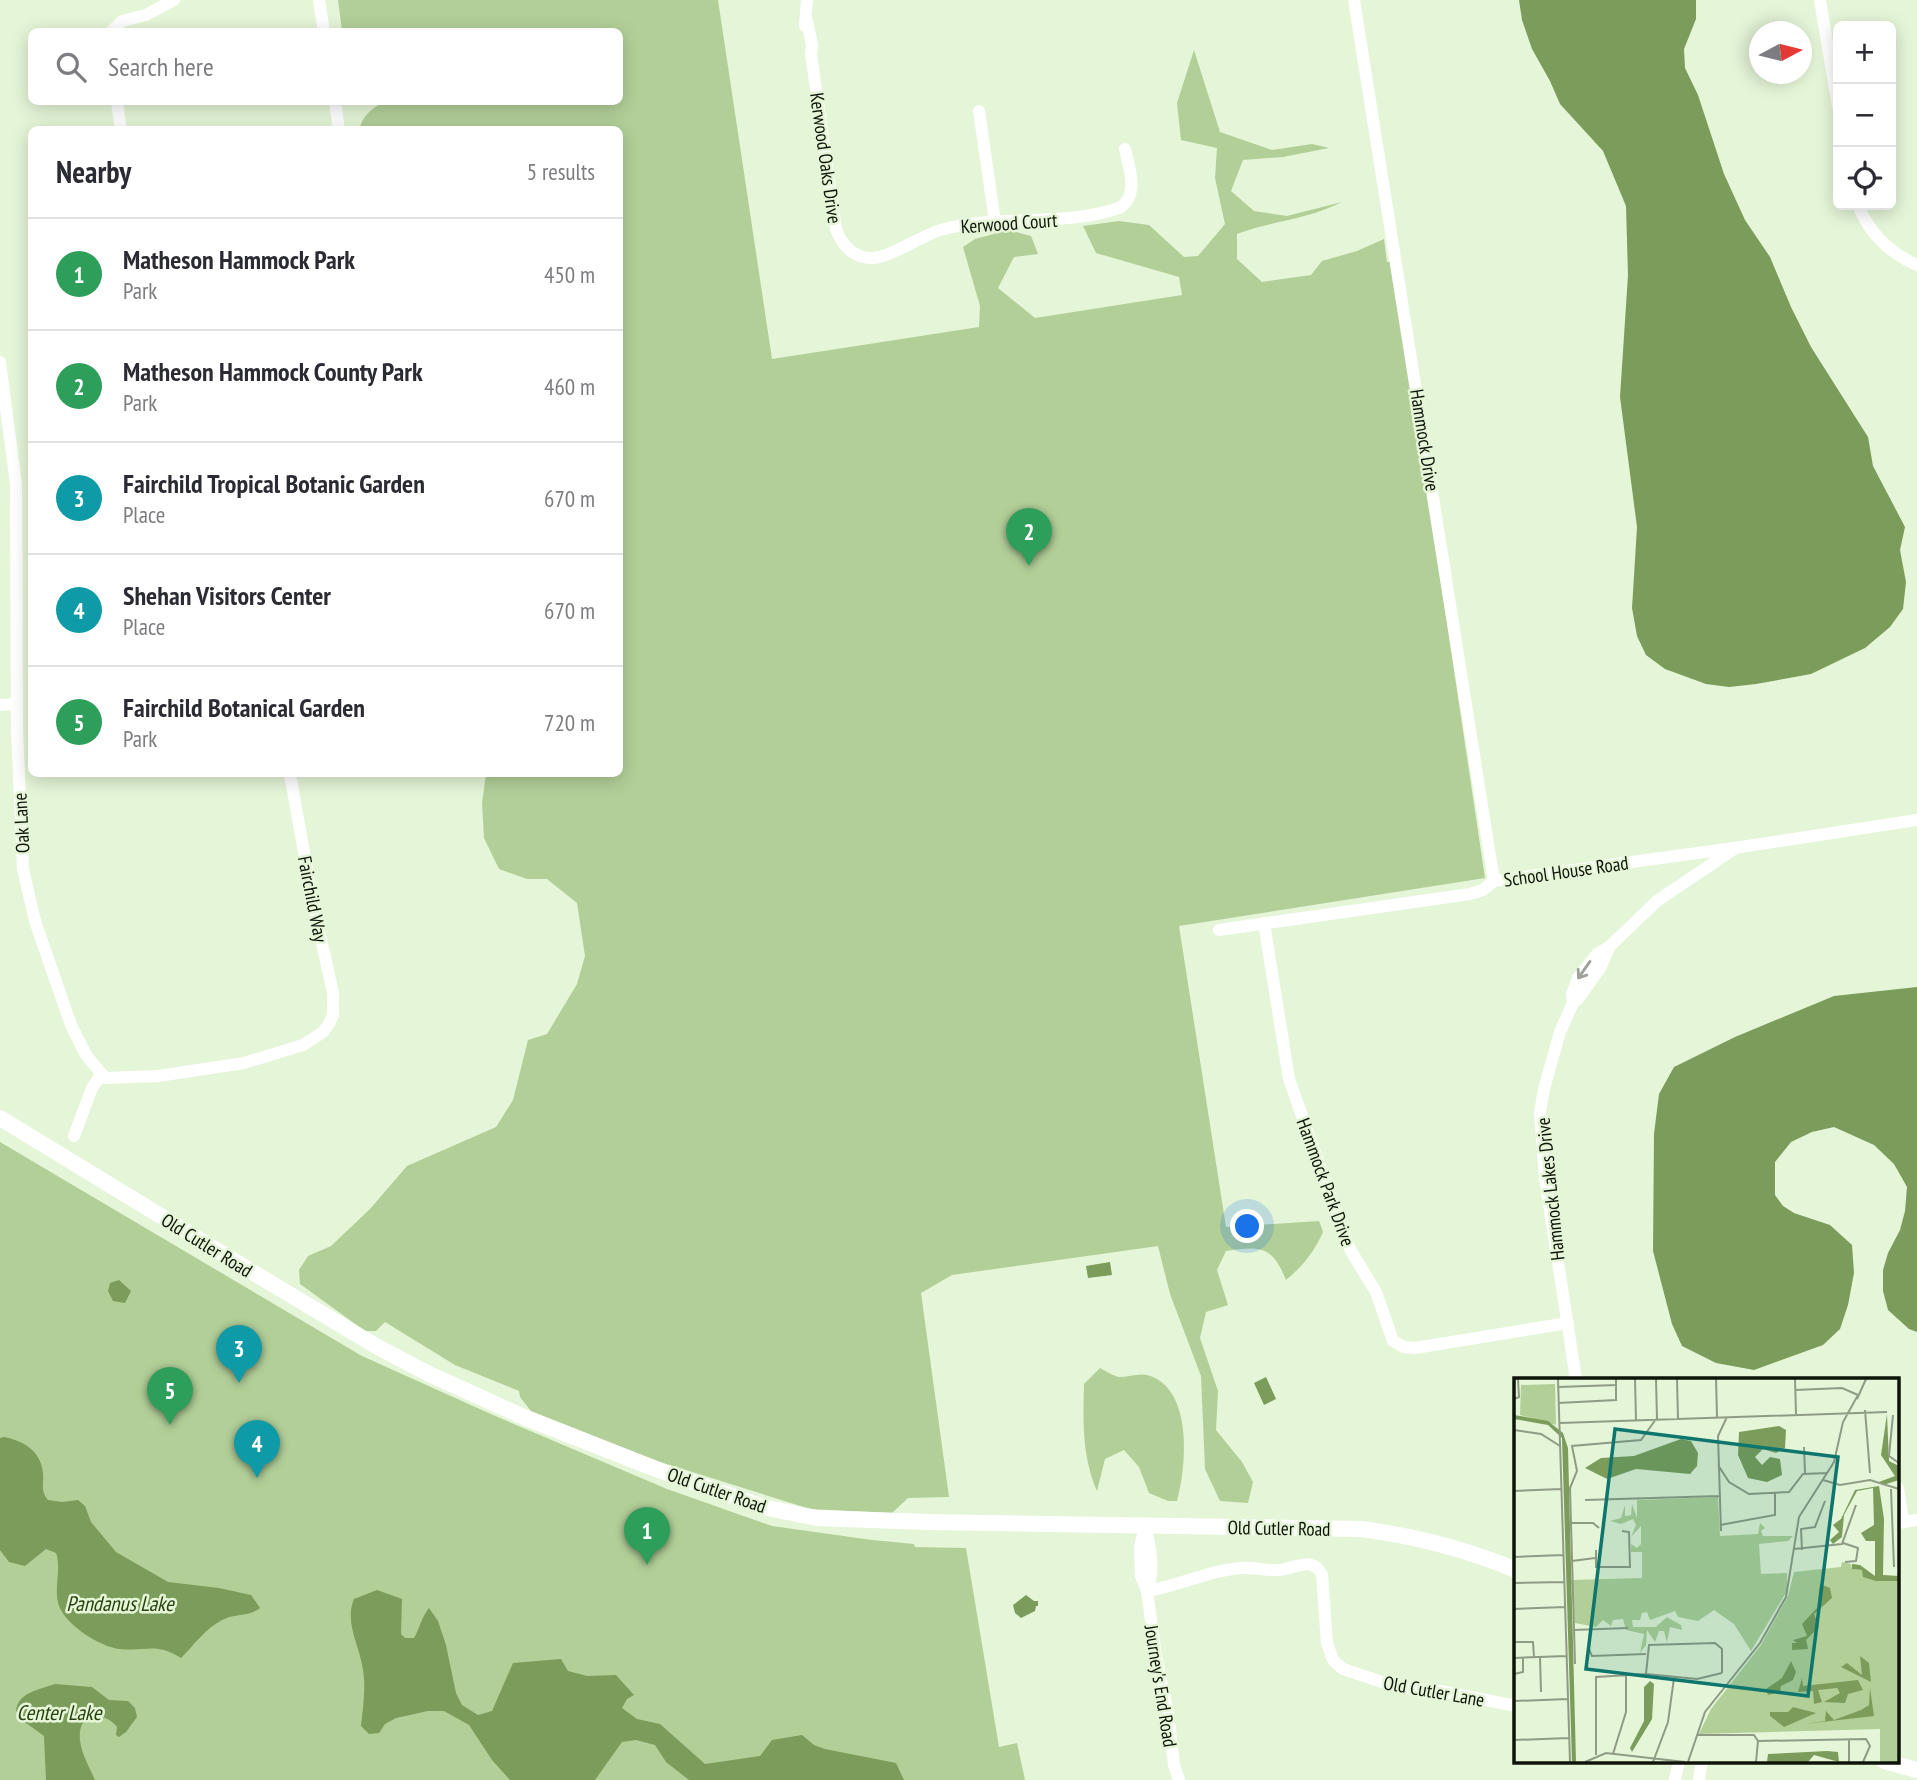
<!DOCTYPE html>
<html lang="en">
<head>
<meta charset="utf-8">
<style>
  body { margin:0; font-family:"PT Sans Narrow",sans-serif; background:#f7f7f7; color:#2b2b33 }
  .controls { position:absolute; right:21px; top:21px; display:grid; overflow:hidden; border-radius:10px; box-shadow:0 4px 18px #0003 }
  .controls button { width:63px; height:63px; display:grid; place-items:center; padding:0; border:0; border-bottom:2px solid #e1e1e2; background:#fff; color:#2b2b33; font:35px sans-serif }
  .compass { position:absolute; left:1749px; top:21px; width:63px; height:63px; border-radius:50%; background:#fff; box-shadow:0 4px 18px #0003; rotate:83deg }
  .you { position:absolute; left:1248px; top:1227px; width:24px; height:24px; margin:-18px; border:5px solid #fff; border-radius:50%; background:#1a73e8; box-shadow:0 0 0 10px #1a73e833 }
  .badge { display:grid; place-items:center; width:46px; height:46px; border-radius:50%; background:#b45309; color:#fff; font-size:23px; font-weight:700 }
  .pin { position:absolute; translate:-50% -58px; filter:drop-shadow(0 2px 4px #0008) }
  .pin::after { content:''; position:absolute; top:37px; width:24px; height:21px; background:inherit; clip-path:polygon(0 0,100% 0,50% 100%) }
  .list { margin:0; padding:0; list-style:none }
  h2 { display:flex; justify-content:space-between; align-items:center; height:91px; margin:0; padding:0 28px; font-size:30px }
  h2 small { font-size:23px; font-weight:400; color:#7c7c81 }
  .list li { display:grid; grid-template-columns:46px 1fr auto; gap:21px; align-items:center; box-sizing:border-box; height:112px; padding:0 28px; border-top:2px solid #e1e1e2 }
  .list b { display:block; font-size:26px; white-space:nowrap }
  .list p { margin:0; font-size:23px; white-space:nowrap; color:#7c7c81 }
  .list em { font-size:23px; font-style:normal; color:#7c7c81 }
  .icon { flex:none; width:38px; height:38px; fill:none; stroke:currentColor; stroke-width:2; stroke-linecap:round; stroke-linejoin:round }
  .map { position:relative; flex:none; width:1917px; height:1780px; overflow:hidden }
  .search { position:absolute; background:#fff; box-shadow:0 4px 18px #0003; left:28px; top:28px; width:595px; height:77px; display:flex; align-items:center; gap:18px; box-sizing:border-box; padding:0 24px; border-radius:10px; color:#7c7c81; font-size:26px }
  .panel { position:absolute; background:#fff; box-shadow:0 4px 18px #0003; left:28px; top:126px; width:595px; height:651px; border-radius:10px }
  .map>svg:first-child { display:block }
  .green { fill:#b2cf98 }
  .water { fill:#7b9c5a }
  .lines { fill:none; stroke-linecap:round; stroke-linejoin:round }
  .minor { stroke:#fff; stroke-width:12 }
  .major { stroke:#fff; stroke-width:16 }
  .oneway { stroke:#9fa19d }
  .labels { text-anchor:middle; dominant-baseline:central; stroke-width:5; stroke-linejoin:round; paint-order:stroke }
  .street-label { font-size:19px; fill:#0f140a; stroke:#e5f5d7 }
  .water-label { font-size:21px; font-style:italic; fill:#2a400f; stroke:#e5f5d7 }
  .inset-road { fill:none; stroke:#8f9b85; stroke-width:2 }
  .view { fill:#0f766e; fill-opacity:0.15; stroke:#0f766e; stroke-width:3.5 }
  .inset-edge { fill:none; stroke:#0f140a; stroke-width:3.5 }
</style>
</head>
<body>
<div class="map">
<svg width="1917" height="1780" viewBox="0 0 1917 1780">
  <rect width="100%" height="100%" fill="#e5f5d7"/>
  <g class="green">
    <path d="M338 0H718L772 359 979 327 980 306 963 247 975 239 1009 230 1031 236 1038 254 1014 257 998 288 1035 318 1182 295 1179 277 1096 253 1083 226 1119 221 1149 225 1184 257 1198 256 1225 224 1215 178 1217 148 1181 140 1177 103 1194 50 1220 132 1272 150 1312 144 1329 148 1283 157 1243 160 1231 191 1254 211 1287 216 1342 202C1309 219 1272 221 1237 234V259L1262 282 1311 275 1322 261 1357 251 1384 239 1387 262H1393L1485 878 1179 926 1226 1227 1319 1221 1323 1232C1314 1252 1303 1266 1286 1280 1272 1245 1260 1246 1226 1251L1217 1270 1228 1305 1206 1312 1200 1338 1218 1391 1216 1430 1242 1462 1253 1482 1248 1503 1220 1501 1205 1469 1201 1376 1170 1294 1158 1246 952 1275 921 1293 949 1497 908 1498 892 1513 810 1509 654 1460 531 1411 520 1397 519 1391 455 1365 385 1322 376 1331H365L300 1284 299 1270 308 1256 331 1246 370 1209 407 1166 496 1127 513 1100 528 1040 547 1034 577 984 585 956 577 903 547 879H527L499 869 484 838 482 803 486 774H620V130L360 129C361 117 374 106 385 102H620V32L342 31Z"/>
    <path d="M0 1142 362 1356 493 1415 667 1489 772 1526 872 1540 914 1544 915 1547 966 1548 999 1747 1017 1743 1025 1780H0Z"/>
    <path d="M1100 1368C1106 1371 1113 1376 1119 1377 1128 1377 1139 1373 1147 1375 1193 1387 1187 1466 1177 1501H1168L1149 1493 1139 1467 1124 1450 1105 1459 1097 1491C1082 1456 1083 1422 1084 1384Z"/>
  </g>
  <g class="water">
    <path d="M1519 0H1696V19L1684 49 1685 68 1698 95 1724 174 1745 220 1770 257 1791 307 1811 347 1868 437 1873 466 1905 527 1900 550 1906 582 1903 609 1890 627 1865 648 1811 674 1756 684 1729 687 1706 684 1665 669 1646 655 1637 636 1632 608 1637 527 1620 397 1628 275 1626 206 1603 151 1560 104 1550 81 1532 49 1522 20Z"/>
    <path d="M1917 987V1332L1909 1329 1888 1310 1883 1291V1270L1888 1253 1900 1230 1905 1211 1907 1187 1894 1164 1874 1145 1834 1127 1812 1132 1791 1142 1775 1162V1195L1783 1206 1794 1213 1830 1225 1852 1245 1854 1273 1848 1305 1840 1329 1823 1345 1754 1370 1716 1363 1682 1346 1672 1324 1653 1251 1654 1134 1659 1094 1674 1067 1735 1037 1834 996Z"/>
    <path d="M1110 1262 1112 1275 1088 1278 1086 1266Z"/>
    <path d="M119 1280 131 1291 125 1303 113 1301 108 1291 110 1283Z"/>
    <path d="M1266 1377 1276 1399 1264 1405 1254 1383Z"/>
    <path d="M4 1437C24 1441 41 1451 43 1473 44 1485 40 1490 48 1500L62 1502 78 1500 85 1506 91 1522 116 1552 168 1582 219 1588 251 1595 260 1608C249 1617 234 1613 222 1620 206 1628 194 1645 181 1658 155 1642 147 1652 119 1649 99 1646 67 1626 59 1606 53 1588 62 1569 56 1553L46 1549 25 1566 9 1562 0 1550V1438Z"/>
    <path d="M377 1590 402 1599 401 1634 405 1638H414C420 1628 421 1618 429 1608L438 1621 446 1645 456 1693 462 1705 478 1715 492 1711 513 1663 561 1659 568 1671 587 1676 616 1675 634 1695 627 1699 622 1708 637 1719 660 1724 705 1764 760 1756 772 1740 802 1735 814 1745 825 1749 896 1763 904 1780H689L666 1762 655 1745 636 1740 622 1742 595 1780H510L492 1760 469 1725 444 1711H428L396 1718 385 1724 379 1733 369 1734 361 1726C363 1708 366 1688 363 1670 360 1646 344 1623 354 1599Z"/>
    <path d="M1026 1595 1034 1601H1038V1606H1036L1035 1611 1021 1618 1015 1613 1013 1605Z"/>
    <path d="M55 1684 92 1687 109 1700 128 1701 135 1708 137 1717 126 1732 119 1737 116 1735 117 1727C106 1713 82 1711 80 1732 78 1748 89 1766 95 1780H46L44 1736 26 1723 16 1711C18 1692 39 1690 55 1684Z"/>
  </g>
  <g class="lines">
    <g class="minor">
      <path d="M319 0 324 32"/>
      <path d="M1354 0 1494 881"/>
      <path d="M1820 0 1838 107"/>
      <path d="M807 21 812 45 811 54 836 229C842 245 852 257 870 258 887 260 923 234 944 229 1001 214 1063 227 1119 208 1140 196 1129 168 1125 149"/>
      <path d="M805 26 807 0"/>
      <path d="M111 32 122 21 146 15 174 0"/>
      <path d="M117 102 121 130"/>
      <path d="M335 102 339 130"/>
      <path d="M979 111 995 222"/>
      <path d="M1858 205C1869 233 1890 253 1917 265"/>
      <path d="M0 362 16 484 17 729 23 869 35 921 71 1025 86 1055 105 1078 158 1076 244 1063 303 1045 323 1032 329 1024 333 1015V993L313 903 290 774"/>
      <path d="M0 705 17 704"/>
      <path d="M1264 923 1289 1079 1343 1232 1351 1251 1376 1292 1393 1341 1404 1347 1415 1348 1568 1323"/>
      <path d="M1219 930 1470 894 1483 890 1494 881 1741 847 1917 820"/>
      <path d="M1573 1003 1572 994 1578 978 1597 954 1610 946 1657 901 1734 849"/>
      <path d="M74 1136 92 1088 101 1075"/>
      <path d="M1576 1379 1545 1178 1540 1112 1544 1089 1560 1032 1573 1003 1578 999 1600 968 1610 946"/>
      <path d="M1898 1488 1903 1522"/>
      <path d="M1898 1523 1917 1520"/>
      <path d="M1145 1527 1140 1547 1141 1576 1147 1591 1156 1656 1168 1713 1174 1765 1179 1780"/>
      <path d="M1145 1527C1151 1548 1155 1570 1147 1591"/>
      <path d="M1147 1591C1179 1586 1210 1570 1242 1568 1254 1567 1267 1571 1279 1570 1295 1569 1313 1555 1322 1575L1327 1643 1333 1660 1343 1669 1400 1688 1435 1690 1516 1706"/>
      <path d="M1675 1780 1679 1761"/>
      <path d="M1699 1780 1702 1761"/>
    </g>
    <g class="major">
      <path d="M0 1118 274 1285 376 1346 427 1373 526 1418 661 1471 763 1507 817 1518 927 1522 1361 1529C1415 1536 1466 1549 1516 1570"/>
      <path d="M1884 1761 1917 1770"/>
    </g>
  </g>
  <defs><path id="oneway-shaft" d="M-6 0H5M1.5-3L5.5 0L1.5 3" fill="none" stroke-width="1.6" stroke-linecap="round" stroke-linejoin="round" transform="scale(1.75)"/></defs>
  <use class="oneway" href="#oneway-shaft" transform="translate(1584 970) rotate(125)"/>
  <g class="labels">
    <g class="street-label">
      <text transform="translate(826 158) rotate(82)">Kerwood Oaks Drive</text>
      <text transform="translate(1009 223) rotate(-4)">Kerwood Court</text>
      <text transform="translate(1425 440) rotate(81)">Hammock Drive</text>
      <text transform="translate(21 823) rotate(-93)">Oak Lane</text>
      <text transform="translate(1566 871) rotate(-8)">School House Road</text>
      <text transform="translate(313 899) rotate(79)">Fairchild Way</text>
      <text transform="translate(1326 1182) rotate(70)">Hammock Park Drive</text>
      <text transform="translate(1550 1189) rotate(-96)">Hammock Lakes Drive</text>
      <text transform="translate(207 1245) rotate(32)">Old Cutler Road</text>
      <text transform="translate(717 1490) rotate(19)">Old Cutler Road</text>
      <text transform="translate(1279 1528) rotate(1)">Old Cutler Road</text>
      <text transform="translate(1161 1686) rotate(81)">Journey's End Road</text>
      <text transform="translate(1434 1691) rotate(10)">Old Cutler Lane</text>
    </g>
    <g class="water-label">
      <text x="120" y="1603">Pandanus Lake</text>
      <text x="59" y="1712">Center Lake</text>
    </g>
  </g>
  <g transform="translate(1514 1378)">
    <rect width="385" height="385" fill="#e5f5d7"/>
    <path d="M41 6 42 47 6 37 7 7ZM204 119 206 158 244 156 246 145 251 150 247 153 249 158H279L274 163 245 166 247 196 273 195V213L237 273 220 246 200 232 184 243 164 239 161 233 136 242 133 234 128 235 126 242H118L119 249H142L153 239 167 247 168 252 156 249 153 264 150 253H145L141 264 133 252 132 267 126 275 130 256 112 252 109 241 99 242 97 248 89 242 82 249 61 245 57 202 128 200V174H117V166L123 170 127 166V148L117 159 122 147 119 141 107 146 96 143 107 140 111 127V138L117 137 118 126 123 140V122ZM328 184 337 186 338 191 349 192 362 203H385V384H366V351L185 356 197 331 247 267 274 218 280 194 327 189Z" fill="#b2cf98"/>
    <path d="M373 36 375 83 385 88V102L369 107 365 104 381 98 367 77ZM0 37 34 43 49 55 54 70 62 384H58L48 60 34 47 0 41ZM265 48 272 52 271 70 262 75 249 71 241 79 248 87 256 79 266 81 268 97 253 104 234 100 224 77 225 54ZM167 61 177 63 184 75 183 88 176 96 122 91 93 101 71 90 87 80 120 78ZM365 108 370 141 369 197 385 198V203H362L349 199 348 192 338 191V186L346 187 361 198V163H352L347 155 360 147 359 110 343 113 330 137 328 159 319 166 316 162 325 154 319 147 327 141 341 112ZM306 206 316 210 318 220 300 236 305 249 292 262 294 271 278 272V265H283L279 262 293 258 288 246 303 230ZM346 278 355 285 357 304 327 289 333 285 348 297ZM277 283 282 294 279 302 267 308 266 314 254 317 252 311 268 300ZM288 300 289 308 344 302 349 312 334 316 331 325 310 324 326 315 323 310 304 312 308 324 300 326 299 313 284 314ZM136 303 140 306 138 341 118 374 116 370 130 343V309ZM356 310 360 338 290 346 311 343 312 333 320 342 347 332 355 327ZM279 329 302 335 270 349 256 338V334H274ZM313 373 324 374 325 384 300 377 294 384H253L254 376Z" fill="#7b9c5a"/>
    <path class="inset-road" d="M44 1 56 384M121 1 122 42M142 1 143 41M163 1 164 41M202 1 203 39M281 1 282 36M44 9 103 7M281 12 328 10 344 17M0 21 5 19 4 1M343 21 352 1M44 25 102 22V1M351 32 356 95M379 37 375 78 385 85M46 45 373 34M0 52 27 56 46 68M290 69 291 95M204 87 215 104 235 116 275 114 289 96 313 95M0 100V142M309 102 326 107 356 102 385 111M377 111 380 189M0 113 47 111M71 122 205 118M57 145H79L85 150M206 147 261 137V115M207 153 204 58 213 39M329 165 344 170 342 183 331 184M280 171 328 166 342 127M82 172V189H116L115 154 108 153M288 172 287 151 301 149 311 123M0 179 49 177M58 183 81 180M0 205 50 204M0 231 51 229M60 252 114 250M0 264H19L20 279M74 269 78 278 132 276M26 279 27 314M0 280 52 278M61 286 56 110 63 93 58 68 127 62 142 41M0 296 9 294V280M132 296 135 267 201 265 208 271V295M0 323 54 321M183 357H240L244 363 242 384M0 362 55 360M335 362V384M244 363 352 361 356 368 349 384M99 376 112 334V297M82 377V299L132 296 183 301 208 295M71 384 92 375 171 384M139 384 154 344 160 300M174 384 191 334 246 265 272 219 285 139 320 84 329 44 344 17"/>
    <path class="view" d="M101 51 324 79 294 318 72 291Z"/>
    <rect width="385" height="385" class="inset-edge"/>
  </g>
</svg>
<div class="controls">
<button>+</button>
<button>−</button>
<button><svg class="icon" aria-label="locate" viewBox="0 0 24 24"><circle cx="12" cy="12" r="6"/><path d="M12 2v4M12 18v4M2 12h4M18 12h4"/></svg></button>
</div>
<svg class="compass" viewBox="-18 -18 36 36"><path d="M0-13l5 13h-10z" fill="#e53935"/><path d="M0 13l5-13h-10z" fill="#7c7c81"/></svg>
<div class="you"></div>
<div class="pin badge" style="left:647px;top:1565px;background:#2e9e5b">1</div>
<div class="pin badge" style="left:1029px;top:566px;background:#2e9e5b">2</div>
<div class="pin badge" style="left:239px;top:1383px;background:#0f9aa8">3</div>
<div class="pin badge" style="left:257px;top:1478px;background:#0f9aa8">4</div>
<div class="pin badge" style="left:170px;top:1425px;background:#2e9e5b">5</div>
<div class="search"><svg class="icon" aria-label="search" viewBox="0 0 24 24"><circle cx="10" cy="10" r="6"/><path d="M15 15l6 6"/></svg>Search here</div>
<section class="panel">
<h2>Nearby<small>5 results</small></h2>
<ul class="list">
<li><span class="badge" style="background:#2e9e5b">1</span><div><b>Matheson Hammock Park</b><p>Park</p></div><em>450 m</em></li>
<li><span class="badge" style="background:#2e9e5b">2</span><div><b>Matheson Hammock County Park</b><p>Park</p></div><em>460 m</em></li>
<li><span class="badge" style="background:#0f9aa8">3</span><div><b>Fairchild Tropical Botanic Garden</b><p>Place</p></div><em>670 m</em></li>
<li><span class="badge" style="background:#0f9aa8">4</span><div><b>Shehan Visitors Center</b><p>Place</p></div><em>670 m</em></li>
<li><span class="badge" style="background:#2e9e5b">5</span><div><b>Fairchild Botanical Garden</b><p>Park</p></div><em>720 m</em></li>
</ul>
</section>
</div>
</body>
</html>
